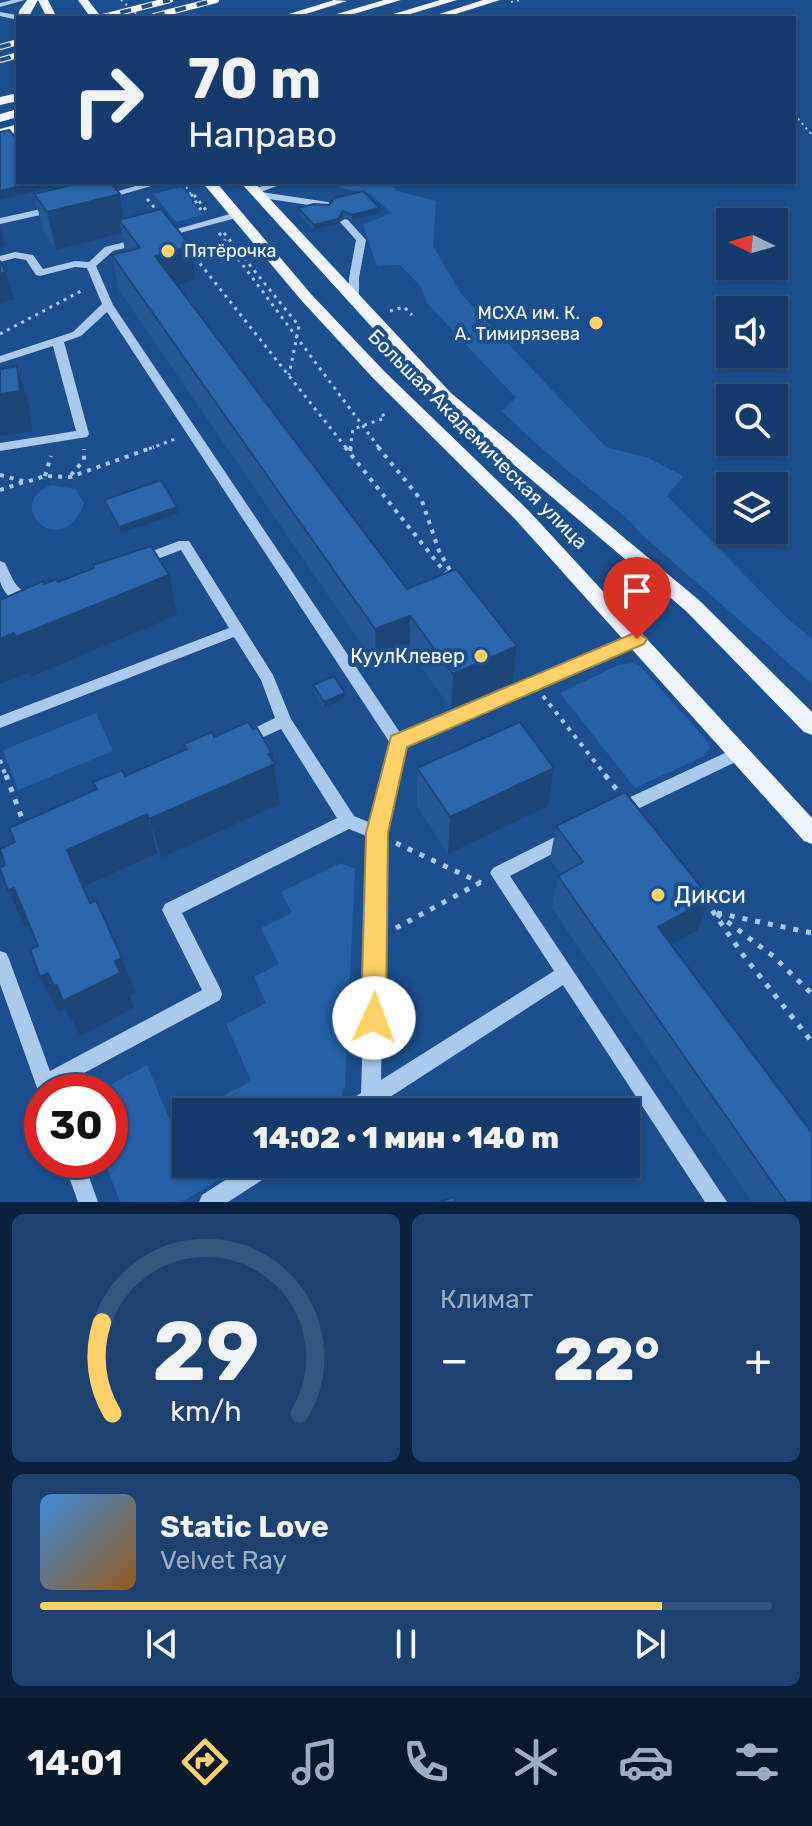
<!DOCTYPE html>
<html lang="ru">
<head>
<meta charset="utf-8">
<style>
	body { margin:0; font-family:Rubik,sans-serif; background:#1d4271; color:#f1f3f6; height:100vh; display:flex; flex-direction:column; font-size:30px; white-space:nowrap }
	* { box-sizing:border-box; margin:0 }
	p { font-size:26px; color:#9dadc1 }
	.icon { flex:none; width:44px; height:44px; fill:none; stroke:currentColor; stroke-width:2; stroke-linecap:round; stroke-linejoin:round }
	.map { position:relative; height:1202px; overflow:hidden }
	.side { display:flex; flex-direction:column; gap:12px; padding:12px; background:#0b203b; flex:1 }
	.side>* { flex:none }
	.hud { position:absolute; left:16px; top:16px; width:780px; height:168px; border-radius:0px; box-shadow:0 2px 6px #0004,0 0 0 2px #33557e; background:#143b6b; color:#f1f3f6; overflow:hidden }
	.needle { width:52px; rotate:275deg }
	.buttons { position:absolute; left:716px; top:208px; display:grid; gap:16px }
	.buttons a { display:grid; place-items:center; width:72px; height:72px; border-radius:0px; background:#143b6b; box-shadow:0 2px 6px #0004,0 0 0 2px #33557e; font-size:40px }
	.speed { position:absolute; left:24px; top:1074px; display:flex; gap:16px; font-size:40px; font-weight:700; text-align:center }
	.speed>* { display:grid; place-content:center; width:104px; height:104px; border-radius:50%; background:#143b6b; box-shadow:0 2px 6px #0004,0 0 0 2px #33557e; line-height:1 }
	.speed .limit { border:12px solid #d22; background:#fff; color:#111 }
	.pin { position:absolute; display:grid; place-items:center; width:68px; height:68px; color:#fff; margin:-82px -34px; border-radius:50% 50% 50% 0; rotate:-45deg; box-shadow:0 0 8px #0007 }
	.pin .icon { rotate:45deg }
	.me { position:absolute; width:88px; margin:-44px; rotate:2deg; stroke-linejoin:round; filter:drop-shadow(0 0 6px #0008) }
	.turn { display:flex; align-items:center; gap:28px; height:168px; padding:0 40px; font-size:36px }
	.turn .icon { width:104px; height:104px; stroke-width:2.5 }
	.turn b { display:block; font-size:56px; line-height:68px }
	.big { font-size:60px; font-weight:800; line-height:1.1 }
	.side .widget { flex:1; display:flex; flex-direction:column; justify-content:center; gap:12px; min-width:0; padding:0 28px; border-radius:12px; background:#1d4271 }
	.side .dial { align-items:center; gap:0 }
	.dial svg { height:208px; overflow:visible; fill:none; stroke:#33557e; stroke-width:7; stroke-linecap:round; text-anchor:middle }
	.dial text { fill:#f1f3f6; stroke:none }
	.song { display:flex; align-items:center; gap:24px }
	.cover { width:96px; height:96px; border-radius:12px; background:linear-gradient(135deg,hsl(210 70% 55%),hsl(30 70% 35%)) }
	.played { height:8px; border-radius:4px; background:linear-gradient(90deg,#ffd166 85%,#33557e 85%) }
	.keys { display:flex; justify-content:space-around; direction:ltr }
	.heat { display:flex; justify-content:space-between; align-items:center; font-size:44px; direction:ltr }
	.side .tiles { flex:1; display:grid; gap:12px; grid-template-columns:1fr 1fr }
	.widget:last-child { grid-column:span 2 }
	.trip { position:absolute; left:172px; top:1098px; width:468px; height:80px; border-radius:0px; background:#143b6b; box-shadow:0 2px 6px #0004,0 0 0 2px #33557e; font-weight:800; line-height:80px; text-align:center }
	.dock { display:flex; height:128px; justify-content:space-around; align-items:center; background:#08182b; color:#9dadc1 }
	.dock .icon { width:56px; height:56px }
	.dock .on { color:#ffd166 }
	.dock b { font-size:36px; color:#f1f3f6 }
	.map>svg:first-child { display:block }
	.green { fill:#2461a8 }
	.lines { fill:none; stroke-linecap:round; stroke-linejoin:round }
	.path-far3 { stroke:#a9c9ee; stroke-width:2; stroke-dasharray:2 4; stroke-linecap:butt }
	.path-far2 { stroke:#a9c9ee; stroke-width:3; stroke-dasharray:3 5; stroke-linecap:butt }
	.path-far1 { stroke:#a9c9ee; stroke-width:4; stroke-dasharray:4 6; stroke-linecap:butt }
	.path { stroke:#a9c9ee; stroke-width:5; stroke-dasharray:5 8; stroke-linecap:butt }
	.minor { fill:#a9c9ee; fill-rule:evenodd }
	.major { fill:#f0f6ff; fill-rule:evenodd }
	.rail-casing { stroke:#fff; stroke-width:6 }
	.rail { stroke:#1b4f8f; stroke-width:4; stroke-dasharray:11; stroke-linecap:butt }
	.wall { fill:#245895 }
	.shaded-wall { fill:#1d4779 }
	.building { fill:#2a66ad; stroke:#1d4779; stroke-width:2 }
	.route { fill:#ffd166; stroke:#a68842; stroke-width:2 }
	.poi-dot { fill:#ffd166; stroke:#1b4f8f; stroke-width:3 }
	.labels { text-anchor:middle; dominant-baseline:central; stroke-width:8; stroke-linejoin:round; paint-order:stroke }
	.far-poi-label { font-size:18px; fill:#fff; stroke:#1b4f8f; text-anchor:start }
	.street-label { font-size:20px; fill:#fff; stroke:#1b4f8f }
	.poi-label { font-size:20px; fill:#fff; stroke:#1b4f8f; text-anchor:end }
	.near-poi-label { font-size:24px; fill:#fff; stroke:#1b4f8f; text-anchor:start }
</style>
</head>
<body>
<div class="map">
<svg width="812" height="1202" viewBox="0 0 812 1202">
	<rect width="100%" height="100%" fill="#1b4f8f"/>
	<!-- green -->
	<g class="green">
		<path d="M340 182H387L397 191 436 201 433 246 461 294 606 447 646 457 683 476 667 496 788 619 812 639V684L640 533C627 516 613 508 598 495 565 469 532 441 502 411L516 398 426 302 422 288 400 265 377 266 363 225 391 213 371 194 339 188Z"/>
		<polygon points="182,187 202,215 176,222 153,194"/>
		<path d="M52 485 75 489 84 503C62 565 0 503 52 485Z"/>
		<polygon points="633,663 641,667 709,743 710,748 704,756 635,788 560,693 618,665"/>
		<polygon points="96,713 113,751 18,790 3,750"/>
		<polygon points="341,863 355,869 345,1086 336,1108 329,1112 193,1112 251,1081 226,1024 266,1003 254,977 279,964 261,928 292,913 281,892"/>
		<polygon points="147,1065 171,1123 186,1116 186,1164 244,1164 182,1202 120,1202 104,1160 110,1160 110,1092 99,1091"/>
	</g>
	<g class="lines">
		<!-- path-far3 -->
		<g class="path-far3">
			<polyline points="121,0 141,18"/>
			<polyline points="511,2 521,0"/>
			<polyline points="794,114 812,135"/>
			<polyline points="183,182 192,196"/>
		</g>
		<!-- path-far2 -->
		<g class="path-far2">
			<polyline points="191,194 201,210"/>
			<polyline points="194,195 206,210"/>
			<polyline points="147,199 159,213"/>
			<polyline points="219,233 380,449"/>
			<polyline points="224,233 299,326 289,375"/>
			<polyline points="190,251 347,449"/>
			<polyline points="390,311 404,307 412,315"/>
			<polyline points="0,334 83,290"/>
			<polyline points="149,449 175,439"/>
			<polyline points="350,449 353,429 385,418 382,413"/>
		</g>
		<!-- path-far1 -->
		<g class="path-far1">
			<polyline points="345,447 448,576"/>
			<polyline points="378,447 422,501 439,551 452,574"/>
			<polyline points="350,451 351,447"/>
			<polyline points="0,475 26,482 45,476 70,477 154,447"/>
			<polyline points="71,475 84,460 84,449"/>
			<polyline points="45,476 51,456"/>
			<polyline points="0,490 24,482"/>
			<polyline points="543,696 607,777"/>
			<polyline points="0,760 6,777"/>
		</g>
		<!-- path -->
		<g class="path">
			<polyline points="6,775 24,824"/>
			<polyline points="605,775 617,790"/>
			<polyline points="396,843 481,883"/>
			<polyline points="705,900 743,955 812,1042"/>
			<polyline points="717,913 812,933"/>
			<polyline points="717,914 773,956 812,994"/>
			<polyline points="396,928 483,881"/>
		</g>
		<!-- minor -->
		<g class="minor">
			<polygon points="12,0 25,0 0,7 0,3"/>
			<polygon points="0,12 22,16 23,18 18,18 18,20 0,16"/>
			<polygon points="149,182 165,182 103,200 98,197"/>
			<polygon points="273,182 287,182 261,192 328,202 333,205 328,208 256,197 249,191"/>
			<polygon points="55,206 60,209 58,211 0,224 0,218"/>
			<polygon points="237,212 240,213 240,217 161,238 156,235"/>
			<polygon points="345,219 348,220 366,240 359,278 359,302 354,305 349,302 349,278 356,240 340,222"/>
			<polygon points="141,238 146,241 145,243 113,251 96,266 113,305 401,734 632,635 642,635 644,639 642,643 405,746 385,833 381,1080 554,971 490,873 493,868 567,831 573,833 575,838 573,843 510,876 727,1202 705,1202 563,985 367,1112 340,1112 343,1105 361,1093 369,837 349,829 182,913 220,988 222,994 220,1000 56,1088 58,1092 42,1092 41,1099 0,984 0,951 6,953 9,959 50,1071 202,990 162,910 165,904 337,818 281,729 248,744 243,746 238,744 235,740 238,736 275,718 261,680 234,637 0,728 0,716 229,628 181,550 139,566 134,564 132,561 134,558 179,541 189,541 273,675 291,719 354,816 371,823 390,743 107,312 81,336 64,342 89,434 87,437 0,451 0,443 76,431 53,346 0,363 0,356 73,332 102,304 87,268 75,267 40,276 36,275 26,260 15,258 0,262 0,256 15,252 33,255 43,269 75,261 89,262 105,247"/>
			<path d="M0 561 5 563C13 579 16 592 35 596L37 600 35 604C20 607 4 597 0 581 0 575 0 567 0 561Z"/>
			<polygon points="740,746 746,747 748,752 746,757 623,816 617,818 611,816 609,811 611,806"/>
			<polygon points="63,1160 83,1160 98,1202 78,1202"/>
			<polygon points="250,1164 279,1164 276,1171 228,1202 199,1202 202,1195"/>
		</g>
		<!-- major -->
		<g class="major">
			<polygon points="27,0 48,0 57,18 47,18 38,0 28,18 18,19 19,11"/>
			<polygon points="78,0 88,0 102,18 91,18"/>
			<polygon points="334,0 347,1 293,18 276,18"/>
			<polygon points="384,0 401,0 340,18 323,18"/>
			<polygon points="440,0 457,0 397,18 380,18"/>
			<polygon points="483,0 500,0 443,18 433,16"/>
			<polygon points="18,93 18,101 0,105 0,97"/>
			<polygon points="18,109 18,117 0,122 0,114"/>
			<polygon points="18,124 18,132 0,137 0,129"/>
			<polygon points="202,182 216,182 311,294 385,372 529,511 812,818 812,844 804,841 515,519 373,378 301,300"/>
			<polygon points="240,182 254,182 451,393 700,601 812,712 812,735 804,732 686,611 439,401"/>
		</g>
		<defs>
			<g id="rail">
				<polyline points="154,16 216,0"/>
				<polyline points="99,18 170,0"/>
				<polyline points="0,47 18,42"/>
				<polyline points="0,60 18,55"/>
			</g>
		</defs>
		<!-- rail casing -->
		<use href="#rail" class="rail-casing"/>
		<!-- rail -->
		<use href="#rail" class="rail"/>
	</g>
	<!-- wall -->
	<g class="wall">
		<polygon points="34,194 120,194 124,219 191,246 196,280 177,286 407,589 517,646 513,682 451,709 410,651 376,665 119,290 112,255 125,252 122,233 56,250 43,231"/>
		<polygon points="329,205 380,208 380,213 352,220 343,216 338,224 314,230 298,213 298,208"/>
		<polygon points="104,500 177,507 179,513 121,533 105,505"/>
		<polygon points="313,685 345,693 345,698 324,708 313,690"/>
		<polygon points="214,737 273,762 280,804 161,858 158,853 84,888 90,903 122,958 136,993 130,996 134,1008 80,1036 73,1020 71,1021 65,1009 58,1012 38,946 30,926 26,928 8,890 5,865 15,842 96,789 93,782 125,776 186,750 184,744"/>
		<polygon points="417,768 554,768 548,806 448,854 417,806"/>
		<polygon points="556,826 710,898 698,930 672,945 812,1202 752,1202 552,908 558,876 561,874 550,859"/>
	</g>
	<!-- shaded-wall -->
	<g class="shaded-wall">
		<polygon points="35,182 62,182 63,184 0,200 0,191"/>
		<polygon points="120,194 126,230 119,220 122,233 56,250 47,212"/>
		<polygon points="380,208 380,213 352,220 352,215"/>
		<polygon points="343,211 343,216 338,224 314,230 314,225"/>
		<polygon points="0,227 5,246 0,248"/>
		<polygon points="191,246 196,280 161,290 155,256"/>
		<polygon points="6,272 14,299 0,303 0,274"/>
		<polygon points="17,366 29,406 32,431 0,436 0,394"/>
		<polygon points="177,507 179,513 121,533 119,527"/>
		<polygon points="169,575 177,615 31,677 16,637"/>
		<polygon points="410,616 410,651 376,665 375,629"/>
		<polygon points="14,633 29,673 0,684 0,639"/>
		<polygon points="517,646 513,682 451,709 453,674"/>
		<polygon points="345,693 345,698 324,708 324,702"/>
		<polygon points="272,753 280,804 161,858 149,819"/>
		<polygon points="554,768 548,806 448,854 450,817"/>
		<polygon points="147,814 158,853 82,888 67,850"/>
		<polygon points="14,888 32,925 26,928 8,890"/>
		<polygon points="710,898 698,930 648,958 658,927"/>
		<polygon points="122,958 136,993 130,996 134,1008 80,1036 73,1020 71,1021 65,1009 58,1012 40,977 48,973 115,961"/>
	</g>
	<!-- building -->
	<g class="building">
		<polygon points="9,130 14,136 18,134 18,182 35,182 0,191 0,132"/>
		<polygon points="84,182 110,182 120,194 47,212 34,194"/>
		<polygon points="363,191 380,208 352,215 343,211 338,219 314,225 298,208 314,204 329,205 335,198"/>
		<polygon points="161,209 191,246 155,256 407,589 456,569 517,646 453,674 410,616 375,629 112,255 140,248 119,220"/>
		<polygon points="0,261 6,272 0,274"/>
		<polygon points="17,366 20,391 0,394 0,369"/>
		<polygon points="161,480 177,507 119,527 104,500"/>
		<polygon points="151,546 169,575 16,637 14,633 0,639 0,600 43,581 44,584 56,579 58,582 94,568 93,565"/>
		<polygon points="334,676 345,693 324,702 313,685"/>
		<polygon points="248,722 253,729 257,728 272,753 268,754 275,764 149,819 147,814 67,850 90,903 96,900 122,958 115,961 120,973 63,1001 57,985 54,986 48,973 40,977 30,949 38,946 14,888 8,890 0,869 0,867 5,865 0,849 15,842 9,828 97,789 93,782 122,770 125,776 187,749 184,744 212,732 214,737"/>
		<polygon points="520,722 554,768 450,817 417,768"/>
		<polygon points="625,792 710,898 658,927 812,1133 812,1202 786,1202 558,876 583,862 556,826"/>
		<polygon points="454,1197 455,1202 439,1202"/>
	</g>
	<!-- route -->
	<polygon class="route" points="637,632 647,639 644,644 407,747 388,833 386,1018 382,1027 374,1030 365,1027 361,1018 366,833 391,736"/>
	<!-- markers -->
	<g class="poi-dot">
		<circle cx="168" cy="251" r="8"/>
		<circle cx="596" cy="323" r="8"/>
		<circle cx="481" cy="656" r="8"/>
		<circle cx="658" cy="895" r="8"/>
	</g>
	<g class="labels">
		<!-- far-poi labels -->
		<g class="far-poi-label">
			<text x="184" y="251">Пятёрочка</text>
			<text x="580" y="313" text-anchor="end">МСХА им. К.<tspan x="580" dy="21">А. Тимирязева</tspan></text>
		</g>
		<!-- street labels -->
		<g class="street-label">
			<text transform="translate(478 439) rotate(45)">Большая Академическая улица</text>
		</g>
		<!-- poi labels -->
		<g class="poi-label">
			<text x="465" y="656">КуулКлевер</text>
		</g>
		<!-- near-poi labels -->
		<g class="near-poi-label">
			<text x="674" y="895">Дикси</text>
		</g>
	</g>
</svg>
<div class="buttons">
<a><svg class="needle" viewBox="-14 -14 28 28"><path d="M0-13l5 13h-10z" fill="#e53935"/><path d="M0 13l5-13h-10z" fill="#9dadc1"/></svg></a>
<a><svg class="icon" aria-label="sound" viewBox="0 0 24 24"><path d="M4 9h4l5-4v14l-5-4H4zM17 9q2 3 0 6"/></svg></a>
<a><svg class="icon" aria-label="search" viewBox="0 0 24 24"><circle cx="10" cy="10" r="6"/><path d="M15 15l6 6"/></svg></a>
<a><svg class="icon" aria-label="layers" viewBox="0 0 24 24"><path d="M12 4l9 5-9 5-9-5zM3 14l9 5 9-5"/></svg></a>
</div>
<div class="speed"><div class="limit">30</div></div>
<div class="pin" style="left:637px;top:639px;background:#d93025"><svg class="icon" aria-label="arrive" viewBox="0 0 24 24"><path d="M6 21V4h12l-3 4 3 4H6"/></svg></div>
<svg class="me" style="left:374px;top:1018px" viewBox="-20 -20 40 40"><circle r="19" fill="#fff"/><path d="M0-13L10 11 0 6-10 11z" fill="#ffd166"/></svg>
<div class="trip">14:02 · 1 мин · 140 m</div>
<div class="hud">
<div class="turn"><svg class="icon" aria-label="right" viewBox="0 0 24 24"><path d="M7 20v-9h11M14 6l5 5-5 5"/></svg><div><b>70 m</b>Направо</div></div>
</div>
</div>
<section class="side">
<div class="tiles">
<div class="widget dial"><svg viewBox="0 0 100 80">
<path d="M14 69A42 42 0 1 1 86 69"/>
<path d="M14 69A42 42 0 0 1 10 34" stroke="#ffd166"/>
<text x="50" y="56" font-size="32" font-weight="700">29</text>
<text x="50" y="72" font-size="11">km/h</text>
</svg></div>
<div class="widget"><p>Климат</p>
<div class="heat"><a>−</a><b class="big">22°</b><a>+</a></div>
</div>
<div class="widget">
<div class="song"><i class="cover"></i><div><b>Static Love</b><p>Velvet Ray</p></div></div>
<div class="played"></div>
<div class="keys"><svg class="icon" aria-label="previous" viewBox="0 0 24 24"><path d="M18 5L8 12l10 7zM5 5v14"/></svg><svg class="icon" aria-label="pause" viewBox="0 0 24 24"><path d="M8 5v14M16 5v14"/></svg><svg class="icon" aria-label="next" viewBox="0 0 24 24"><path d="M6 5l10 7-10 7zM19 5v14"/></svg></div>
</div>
</div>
</section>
<nav class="dock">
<b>14:01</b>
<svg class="icon on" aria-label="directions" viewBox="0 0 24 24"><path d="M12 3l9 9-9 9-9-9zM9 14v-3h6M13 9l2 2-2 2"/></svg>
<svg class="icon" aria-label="music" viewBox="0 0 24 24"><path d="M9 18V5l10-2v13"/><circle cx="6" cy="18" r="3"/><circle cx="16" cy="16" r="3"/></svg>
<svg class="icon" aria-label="phone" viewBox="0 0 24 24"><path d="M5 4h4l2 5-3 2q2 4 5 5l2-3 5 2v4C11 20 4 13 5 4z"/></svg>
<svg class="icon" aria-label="climate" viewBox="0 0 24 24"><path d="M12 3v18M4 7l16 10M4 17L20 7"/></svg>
<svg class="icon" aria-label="car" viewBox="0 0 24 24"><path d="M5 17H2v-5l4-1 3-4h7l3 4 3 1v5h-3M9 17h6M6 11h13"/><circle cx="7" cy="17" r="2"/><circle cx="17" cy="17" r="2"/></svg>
<svg class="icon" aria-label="filters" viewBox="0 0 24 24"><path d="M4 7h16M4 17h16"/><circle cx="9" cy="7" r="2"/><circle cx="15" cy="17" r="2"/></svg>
</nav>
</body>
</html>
